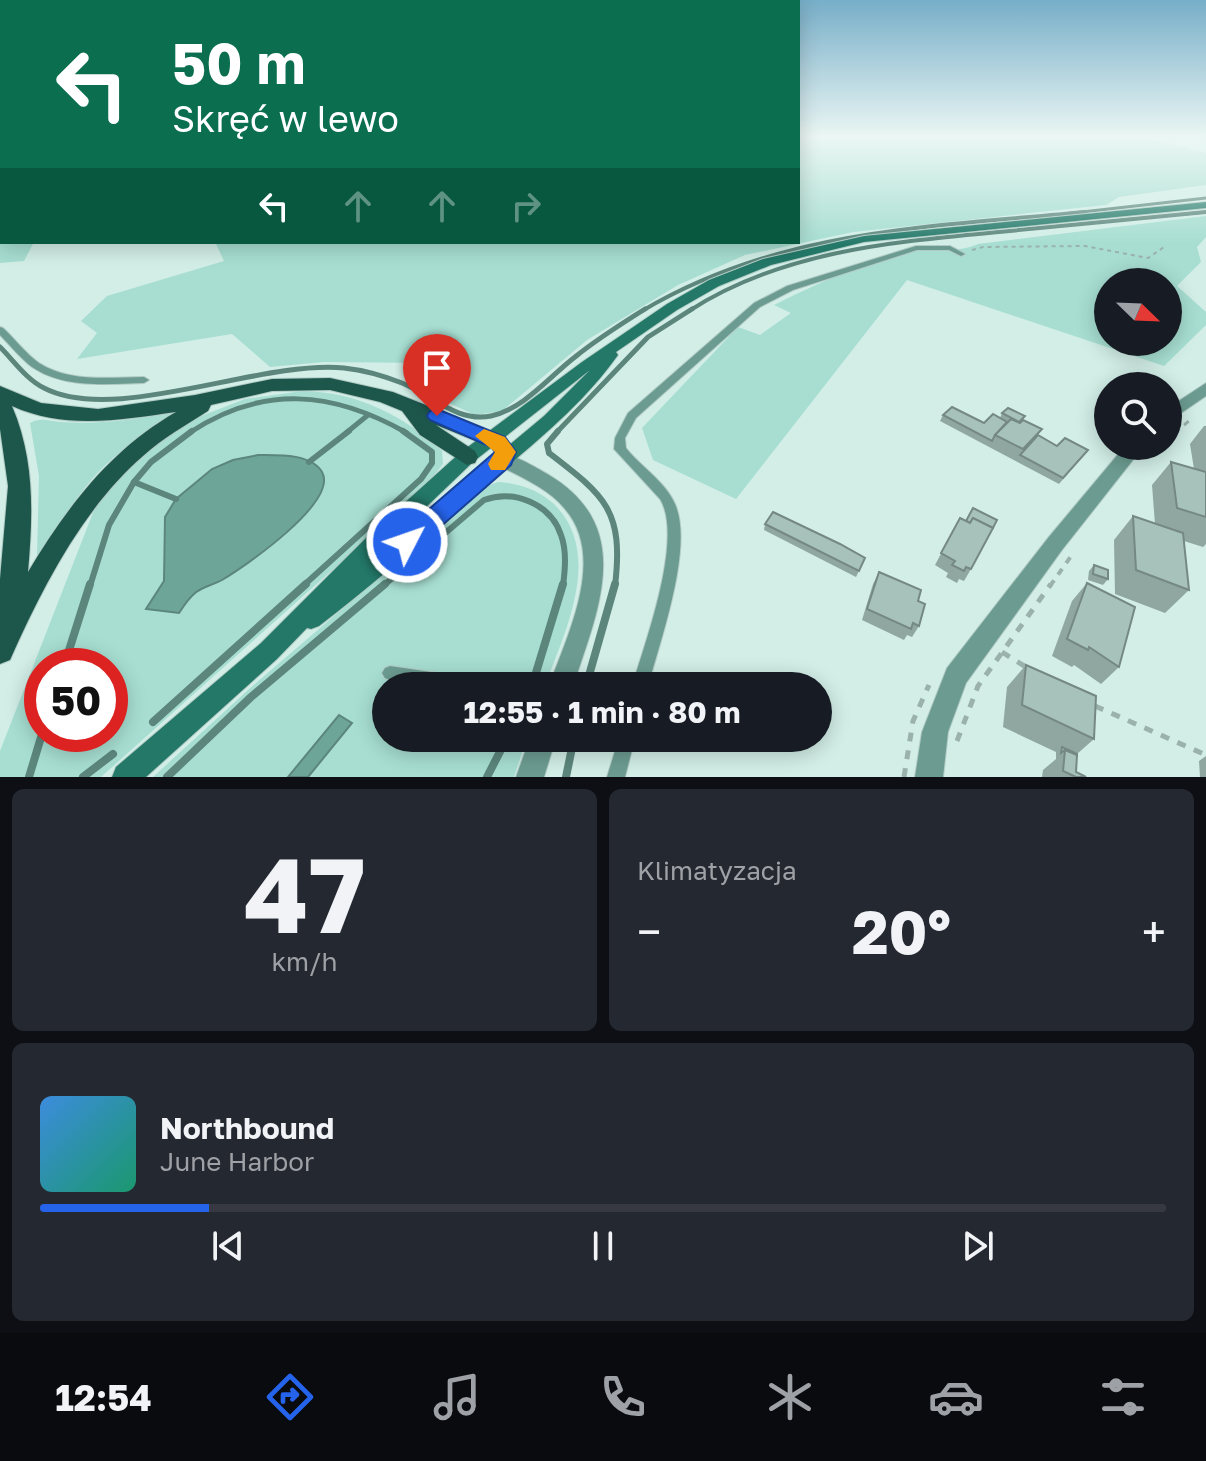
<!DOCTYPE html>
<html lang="pl">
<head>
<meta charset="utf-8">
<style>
	body { margin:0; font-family:"Golos Text",sans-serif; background:#242831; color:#f1f3f6; height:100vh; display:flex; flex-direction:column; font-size:30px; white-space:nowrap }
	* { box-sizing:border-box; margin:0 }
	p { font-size:26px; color:#9ea1a6 }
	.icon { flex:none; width:44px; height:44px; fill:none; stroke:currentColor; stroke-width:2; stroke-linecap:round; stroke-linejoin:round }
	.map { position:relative; height:777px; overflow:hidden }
	.details { display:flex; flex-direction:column; gap:12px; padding:12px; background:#0d0f14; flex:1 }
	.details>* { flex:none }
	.hud { position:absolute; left:0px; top:0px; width:800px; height:244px; box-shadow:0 4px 20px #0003; background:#0b6e4f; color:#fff; overflow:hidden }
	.needle { width:52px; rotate:113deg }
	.fabs { position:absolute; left:1094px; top:268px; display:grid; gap:16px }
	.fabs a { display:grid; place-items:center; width:88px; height:88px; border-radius:50%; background:#171b24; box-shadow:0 4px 20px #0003; font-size:40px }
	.speed { position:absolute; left:24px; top:648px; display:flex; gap:16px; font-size:40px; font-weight:700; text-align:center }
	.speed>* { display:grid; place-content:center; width:104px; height:104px; border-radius:50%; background:#171b24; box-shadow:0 4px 20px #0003; line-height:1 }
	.speed .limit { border:12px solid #d22; background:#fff; color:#111 }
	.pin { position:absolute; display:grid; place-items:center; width:68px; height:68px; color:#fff; margin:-82px -34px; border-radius:50% 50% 50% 0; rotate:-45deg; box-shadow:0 0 8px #0007 }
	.pin .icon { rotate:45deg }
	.me { position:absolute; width:88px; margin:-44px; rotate:49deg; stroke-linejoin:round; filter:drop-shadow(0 0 6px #0008) }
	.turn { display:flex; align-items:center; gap:28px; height:168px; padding:0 40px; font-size:36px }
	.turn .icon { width:104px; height:104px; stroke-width:2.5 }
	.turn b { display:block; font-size:56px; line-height:68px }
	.lanes { display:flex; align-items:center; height:76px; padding:0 40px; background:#0003; justify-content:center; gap:40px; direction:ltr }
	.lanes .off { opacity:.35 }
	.big { font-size:60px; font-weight:700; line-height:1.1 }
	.details .card { flex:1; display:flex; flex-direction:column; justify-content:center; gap:12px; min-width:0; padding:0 28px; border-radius:12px; background:#242831 }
	.details .dial { align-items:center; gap:0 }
	.dial b { font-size:104px; line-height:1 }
	.song { display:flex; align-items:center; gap:24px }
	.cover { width:96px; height:96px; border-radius:12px; background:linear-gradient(135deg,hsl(210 70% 55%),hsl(160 70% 35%)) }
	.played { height:8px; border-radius:4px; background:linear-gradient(90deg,#2563eb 15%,#363941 15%) }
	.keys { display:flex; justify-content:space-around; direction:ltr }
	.heat { display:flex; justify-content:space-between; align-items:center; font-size:44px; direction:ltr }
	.details .tiles { flex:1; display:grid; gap:12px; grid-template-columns:1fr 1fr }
	.card:last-child { grid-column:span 2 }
	.trip { position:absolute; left:372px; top:672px; width:460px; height:80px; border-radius:40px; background:#171b24; box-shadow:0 4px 20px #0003; font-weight:700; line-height:80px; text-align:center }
	.dock { display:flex; height:128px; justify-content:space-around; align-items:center; background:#090b0e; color:#9ea1a6 }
	.dock .icon { width:56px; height:56px }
	.dock .active { color:#2563eb }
	.dock b { font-size:36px; color:#f1f3f6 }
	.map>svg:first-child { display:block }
	.green { fill:#a7ded1; fill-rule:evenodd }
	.water { fill:#6da598; stroke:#5c867c; stroke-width:2 }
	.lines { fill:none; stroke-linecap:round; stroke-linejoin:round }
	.stream-far4 { stroke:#5c867c; stroke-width:3 }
	.stream-far3 { stroke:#5c867c; stroke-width:4 }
	.stream-far2 { stroke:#5c867c; stroke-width:5 }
	.stream-far1 { stroke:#5c867c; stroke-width:6 }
	.stream { stroke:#5c867c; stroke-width:8 }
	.lane-casing { stroke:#b2cbc5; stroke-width:2 }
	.street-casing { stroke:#b2cbc5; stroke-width:2 }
	.secondary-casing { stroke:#b2cbc5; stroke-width:2 }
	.primary-casing { stroke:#b2cbc5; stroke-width:2 }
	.path-far3 { stroke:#9bb2ac; stroke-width:2; stroke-dasharray:4 4; stroke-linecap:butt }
	.path-far2 { stroke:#9bb2ac; stroke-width:3; stroke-dasharray:6 6; stroke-linecap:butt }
	.path-far1 { stroke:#9bb2ac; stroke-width:4; stroke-dasharray:7 7; stroke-linecap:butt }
	.path { stroke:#9bb2ac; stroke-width:5; stroke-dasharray:9 9; stroke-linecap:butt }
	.lane { fill:#6c9c91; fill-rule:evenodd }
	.street { fill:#6c9c91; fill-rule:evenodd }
	.secondary { fill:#237868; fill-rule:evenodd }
	.primary { fill:#1d574c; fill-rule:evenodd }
	.wall { fill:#90a7a1 }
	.building { fill:#a7c2bb; stroke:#758883; stroke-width:2 }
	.route { fill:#2563eb; stroke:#184099; stroke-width:2 }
	.slow { fill:#f59e0b }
</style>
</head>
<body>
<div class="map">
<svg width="1206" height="777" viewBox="0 0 1206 777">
	<rect width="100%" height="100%" fill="#d2eee7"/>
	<!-- green -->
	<g class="green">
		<polygon points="798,136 1139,136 1206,153 1206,185 1119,197 1106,205 853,232 745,255 678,285 587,340 502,411 475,415 416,388 428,363 324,362 270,367 232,334 77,359 97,333 81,321 107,296 224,261 215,242 798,242"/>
		<polygon points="0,154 2,242 34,242 24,261 0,263"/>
		<path d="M1206 216V237L1197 247 1201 262 1177 286 1206 312V325L1164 366 907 280 736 499 653 460 642 428 738 327 760 335 791 313 774 305C820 282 868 261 918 249 940 243 950 256 978 244ZM1108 282H1168V342H1108Z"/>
		<path d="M303 391C357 392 403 415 442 451L443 464 424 488 101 777H0V751L96 505 147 449 196 418 245 399ZM42 666H110V734H42Z"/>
		<path d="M180 410C149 431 117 450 92 479 72 502 56 530 39 556L37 555 39 476 30 423C40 417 50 421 61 422 101 425 141 419 180 410Z"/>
		<path d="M498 482C519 483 539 490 554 504 604 554 565 631 545 686H386V738H527L514 777H153L248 690 484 487Z"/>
	</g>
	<!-- water -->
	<g class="water">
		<path d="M258 455C276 455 311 453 322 472 339 502 244 567 222 580 213 585 201 587 194 594 188 599 183 607 179 613L146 609 164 581 165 517 176 499 212 469 233 460Z"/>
		<polygon points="339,715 352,723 308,777 288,777"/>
	</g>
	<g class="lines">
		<!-- stream-far4 -->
		<g class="stream-far4">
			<polyline points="1064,214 1206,198"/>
			<polyline points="1185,214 1206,212"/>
		</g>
		<!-- stream-far3 -->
		<g class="stream-far3">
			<path d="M642 311C780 229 930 227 1085 212"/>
			<path d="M689 311C782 251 892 242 999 232 1068 225 1137 219 1206 212"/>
		</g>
		<!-- stream-far2 -->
		<g class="stream-far2">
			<path d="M0 347C14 361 26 379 44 388 115 425 258 360 344 368 363 370 384 376 402 383 431 395 458 423 491 416 524 409 550 376 575 357 597 339 621 324 645 309"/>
			<path d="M189 433C263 384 333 391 407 433"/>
			<polyline points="346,433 368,415"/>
			<polyline points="556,433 648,337 692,309"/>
		</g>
		<!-- stream-far1 -->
		<g class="stream-far1">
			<path d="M558 431 547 444 549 453C605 496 624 510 615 586"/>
			<polyline points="309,462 349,431"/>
			<polyline points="176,499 134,482 151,462 192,431"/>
			<polyline points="90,586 109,525 134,482"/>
			<polyline points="303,586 421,479 432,463 432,452 403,431"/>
			<path d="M383 586 484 500C514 489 551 504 561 535 567 551 565 570 563 586"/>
		</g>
		<!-- stream -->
		<g class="stream">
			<polyline points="64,666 90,584"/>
			<polyline points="535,676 563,584"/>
			<polyline points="586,686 615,584"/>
			<polyline points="153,722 306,584"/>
			<polyline points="29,777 42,734"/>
			<polyline points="83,777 113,754"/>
			<polyline points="167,777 251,697 385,584"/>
			<polyline points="487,777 507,738"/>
			<polyline points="566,777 574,738"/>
		</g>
		<defs>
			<g id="lane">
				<polygon points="1197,136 1206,136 1206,140"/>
				<path d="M916 246H950L965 254 961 256 949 250H917L793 290 760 307 636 418 625 438 626 448C641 467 665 481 675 504 694 547 660 641 648 686H632C645 643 684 538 660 499L614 449 615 438 628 413 754 303 787 286Z"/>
				<path d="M0 327 3 328C15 339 26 354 39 363 70 383 110 377 144 377L149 380 144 383C107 384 64 389 32 367 20 358 10 345 0 335Z"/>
				<polygon points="390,666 472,678 477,681 480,686 425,686 390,680 385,678 382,673 385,668"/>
				<polygon points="619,738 635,738 625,777 607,777"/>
			</g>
			<g id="street">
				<polygon points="1206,383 1206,396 1168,422 1168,408"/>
				<polygon points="1125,446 1144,446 1062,550 966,683 948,732 943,777 915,777 922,732 947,668 1048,538"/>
				<path d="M504 453C520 458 535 467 549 475 636 527 598 610 573 686H549C567 635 607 558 565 509 548 488 520 477 498 465L495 460 498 455Z"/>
				<polygon points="530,738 556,738 544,777 516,777"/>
			</g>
			<path id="secondary" d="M1206 202V208L864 242 771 265 719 286 677 310 616 352 618 355C582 406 534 443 487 484 432 532 377 582 319 626L311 629 307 628 277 659 146 777H112L116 767 261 643 372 532 461 452 582 362 667 304 709 280 763 259 864 236ZM590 370 544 416 371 560 473 462Z"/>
			<path id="primary" d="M330 378 393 392 499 434 502 439 499 444 491 447 436 425 475 451 478 457 475 463 467 465 420 435 402 411 380 402 330 390 272 391 211 405 208 411C186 425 163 438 143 456 83 508 42 588 10 660L0 664V579L8 486 0 429V386L41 403 98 409 195 395 272 379ZM12 406C65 430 120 420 176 412 110 450 67 507 28 572 33 514 35 460 12 406Z"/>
		</defs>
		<!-- lane casing -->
		<use href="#lane" class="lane-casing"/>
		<!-- street casing -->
		<use href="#street" class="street-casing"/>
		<!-- secondary casing -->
		<use href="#secondary" class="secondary-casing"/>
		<!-- primary casing -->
		<use href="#primary" class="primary-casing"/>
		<!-- path-far3 -->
		<polyline class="path-far3" points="972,250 983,247 1085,246 1148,258 1164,247"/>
		<!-- path-far2 -->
		<polyline class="path-far2" points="1175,433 1190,420"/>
		<!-- path-far1 -->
		<g class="path-far1">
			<polyline points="1168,438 1177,431"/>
			<polyline points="1050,586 1074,552"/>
		</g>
		<!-- path -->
		<g class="path">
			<polyline points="1002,652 1026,667"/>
			<polyline points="1095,706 1206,755"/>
			<polyline points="957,741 978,686 1051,584"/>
			<polyline points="904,777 913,721 929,685"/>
		</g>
		<!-- lane -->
		<use href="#lane" class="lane"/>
		<!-- street -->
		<use href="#street" class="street"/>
		<!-- secondary -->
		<use href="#secondary" class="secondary"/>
		<!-- primary -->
		<use href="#primary" class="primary"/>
	</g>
	<!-- wall -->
	<g class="wall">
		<polygon points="1002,413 1025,416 1022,421 1042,429 1038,435 1057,446 1088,450 1059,484 940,421 943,415 984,423 1000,418"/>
		<polygon points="1204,426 1206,426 1206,544 1203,547 1184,541 1189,590 1165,613 1115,594 1114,540 1133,516 1155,524 1152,485 1171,462 1194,469 1190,444"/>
		<polygon points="960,518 971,569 964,581 959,579 957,583 946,577 948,573 935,565"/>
		<polygon points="765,524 865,558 856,577 764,530"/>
		<polygon points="1094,565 1108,579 1103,585 1088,580 1089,571"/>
		<polygon points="879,572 918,601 919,626 912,637 907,635 904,640 862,620 873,584"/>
		<polygon points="1087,583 1119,667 1101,684 1074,665 1072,667 1052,656 1072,601"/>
		<polygon points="1026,665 1094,739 1077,754 1076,772 1086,777 1042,777 1043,770 1056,759 1056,752 1003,727 1007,687"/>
		<polygon points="1206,756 1206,777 1200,777 1199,761"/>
	</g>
	<!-- building -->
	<g class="building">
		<polygon points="952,407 984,423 993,414 1007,422 995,435 992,441 943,415"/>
		<polygon points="1008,408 1025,416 1019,422 1002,413"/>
		<polygon points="1011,419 1020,423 1023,420 1042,429 1023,449 995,435"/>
		<polygon points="1038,435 1057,446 1065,438 1088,450 1063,478 1020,455"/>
		<polygon points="1171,462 1206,472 1206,517 1177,508"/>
		<polygon points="973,508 997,520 993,528 973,518 970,523 966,521"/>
		<polygon points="773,512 840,544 865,558 859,571 765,524"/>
		<polygon points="1133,516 1183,533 1189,590 1136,570"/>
		<polygon points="960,518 970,523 973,518 993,528 971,569 966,567 964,571 952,565 955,561 941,553"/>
		<polygon points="1094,565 1108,570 1108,579 1093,574"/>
		<polygon points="879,572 921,590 918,601 925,604 919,626 913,623 911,629 867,609"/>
		<polygon points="1087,583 1135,607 1119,667 1089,647 1088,650 1067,639"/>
		<polygon points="1026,665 1096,696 1094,739 1022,705"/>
		<polygon points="1062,747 1077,754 1077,755 1065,750 1061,753"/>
		<polygon points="1065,750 1077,755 1076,772 1086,777 1076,777 1063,771"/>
	</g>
	<!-- sky -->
	<linearGradient id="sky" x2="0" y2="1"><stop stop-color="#77aec8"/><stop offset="0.56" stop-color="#ebf7f4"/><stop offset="1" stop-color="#ebf7f4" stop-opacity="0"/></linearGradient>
	<rect width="1206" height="245" fill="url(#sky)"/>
	<!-- route -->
	<polygon class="route" points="437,409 505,437 516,452 511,465 415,549 407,552 399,549 396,542 399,535 495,452 491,447 430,420 427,416 430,411"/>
	<!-- slow -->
	<polygon class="slow" points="484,429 505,437 516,452 505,470 491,470 488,464 495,452 475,436"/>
</svg>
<div class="fabs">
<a><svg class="needle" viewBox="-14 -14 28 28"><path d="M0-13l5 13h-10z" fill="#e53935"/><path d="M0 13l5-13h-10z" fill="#9ea1a6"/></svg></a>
<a><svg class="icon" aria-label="search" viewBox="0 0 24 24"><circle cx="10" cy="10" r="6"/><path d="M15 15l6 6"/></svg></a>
</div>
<div class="speed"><div class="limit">50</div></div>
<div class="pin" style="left:437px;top:416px;background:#d93025"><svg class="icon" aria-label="arrive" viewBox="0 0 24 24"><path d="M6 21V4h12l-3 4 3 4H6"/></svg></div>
<svg class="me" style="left:407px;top:542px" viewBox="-20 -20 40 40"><circle r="17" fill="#2563eb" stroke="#fff" stroke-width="3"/><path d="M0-11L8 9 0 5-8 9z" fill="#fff"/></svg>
<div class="trip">12:55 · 1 min · 80 m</div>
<div class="hud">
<div class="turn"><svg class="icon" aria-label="left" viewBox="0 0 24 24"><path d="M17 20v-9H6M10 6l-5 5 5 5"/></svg><div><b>50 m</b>Skręć w lewo</div></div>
<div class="lanes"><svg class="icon" aria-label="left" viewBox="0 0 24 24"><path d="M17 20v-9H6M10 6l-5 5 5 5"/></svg><svg class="icon off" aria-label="ahead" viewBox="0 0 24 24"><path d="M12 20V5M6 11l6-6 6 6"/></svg><svg class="icon off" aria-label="ahead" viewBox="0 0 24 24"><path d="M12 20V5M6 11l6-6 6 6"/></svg><svg class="icon off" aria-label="right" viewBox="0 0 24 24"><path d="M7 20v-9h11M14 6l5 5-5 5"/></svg></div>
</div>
</div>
<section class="details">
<div class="tiles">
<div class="card dial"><b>47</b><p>km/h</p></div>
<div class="card"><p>Klimatyzacja</p>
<div class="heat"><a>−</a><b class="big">20°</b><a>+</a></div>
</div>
<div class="card">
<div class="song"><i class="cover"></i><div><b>Northbound</b><p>June Harbor</p></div></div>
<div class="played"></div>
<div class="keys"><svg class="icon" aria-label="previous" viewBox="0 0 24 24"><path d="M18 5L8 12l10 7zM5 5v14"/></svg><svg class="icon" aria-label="pause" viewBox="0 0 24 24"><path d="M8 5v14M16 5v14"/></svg><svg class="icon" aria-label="next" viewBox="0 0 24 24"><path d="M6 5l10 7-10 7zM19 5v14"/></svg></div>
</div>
</div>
</section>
<nav class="dock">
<b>12:54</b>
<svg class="icon active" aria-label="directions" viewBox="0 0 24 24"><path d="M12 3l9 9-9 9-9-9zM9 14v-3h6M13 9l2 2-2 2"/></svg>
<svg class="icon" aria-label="music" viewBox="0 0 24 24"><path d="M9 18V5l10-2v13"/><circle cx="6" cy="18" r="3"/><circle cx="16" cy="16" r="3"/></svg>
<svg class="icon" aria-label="phone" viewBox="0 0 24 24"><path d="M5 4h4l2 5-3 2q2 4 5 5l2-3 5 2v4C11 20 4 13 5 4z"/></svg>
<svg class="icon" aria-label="climate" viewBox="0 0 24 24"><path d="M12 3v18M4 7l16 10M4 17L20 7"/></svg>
<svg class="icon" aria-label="car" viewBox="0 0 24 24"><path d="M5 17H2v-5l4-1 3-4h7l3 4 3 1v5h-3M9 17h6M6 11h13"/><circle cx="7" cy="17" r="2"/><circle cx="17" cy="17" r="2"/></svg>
<svg class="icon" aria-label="filters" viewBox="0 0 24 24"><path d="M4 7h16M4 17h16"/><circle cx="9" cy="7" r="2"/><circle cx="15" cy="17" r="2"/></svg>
</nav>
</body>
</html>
